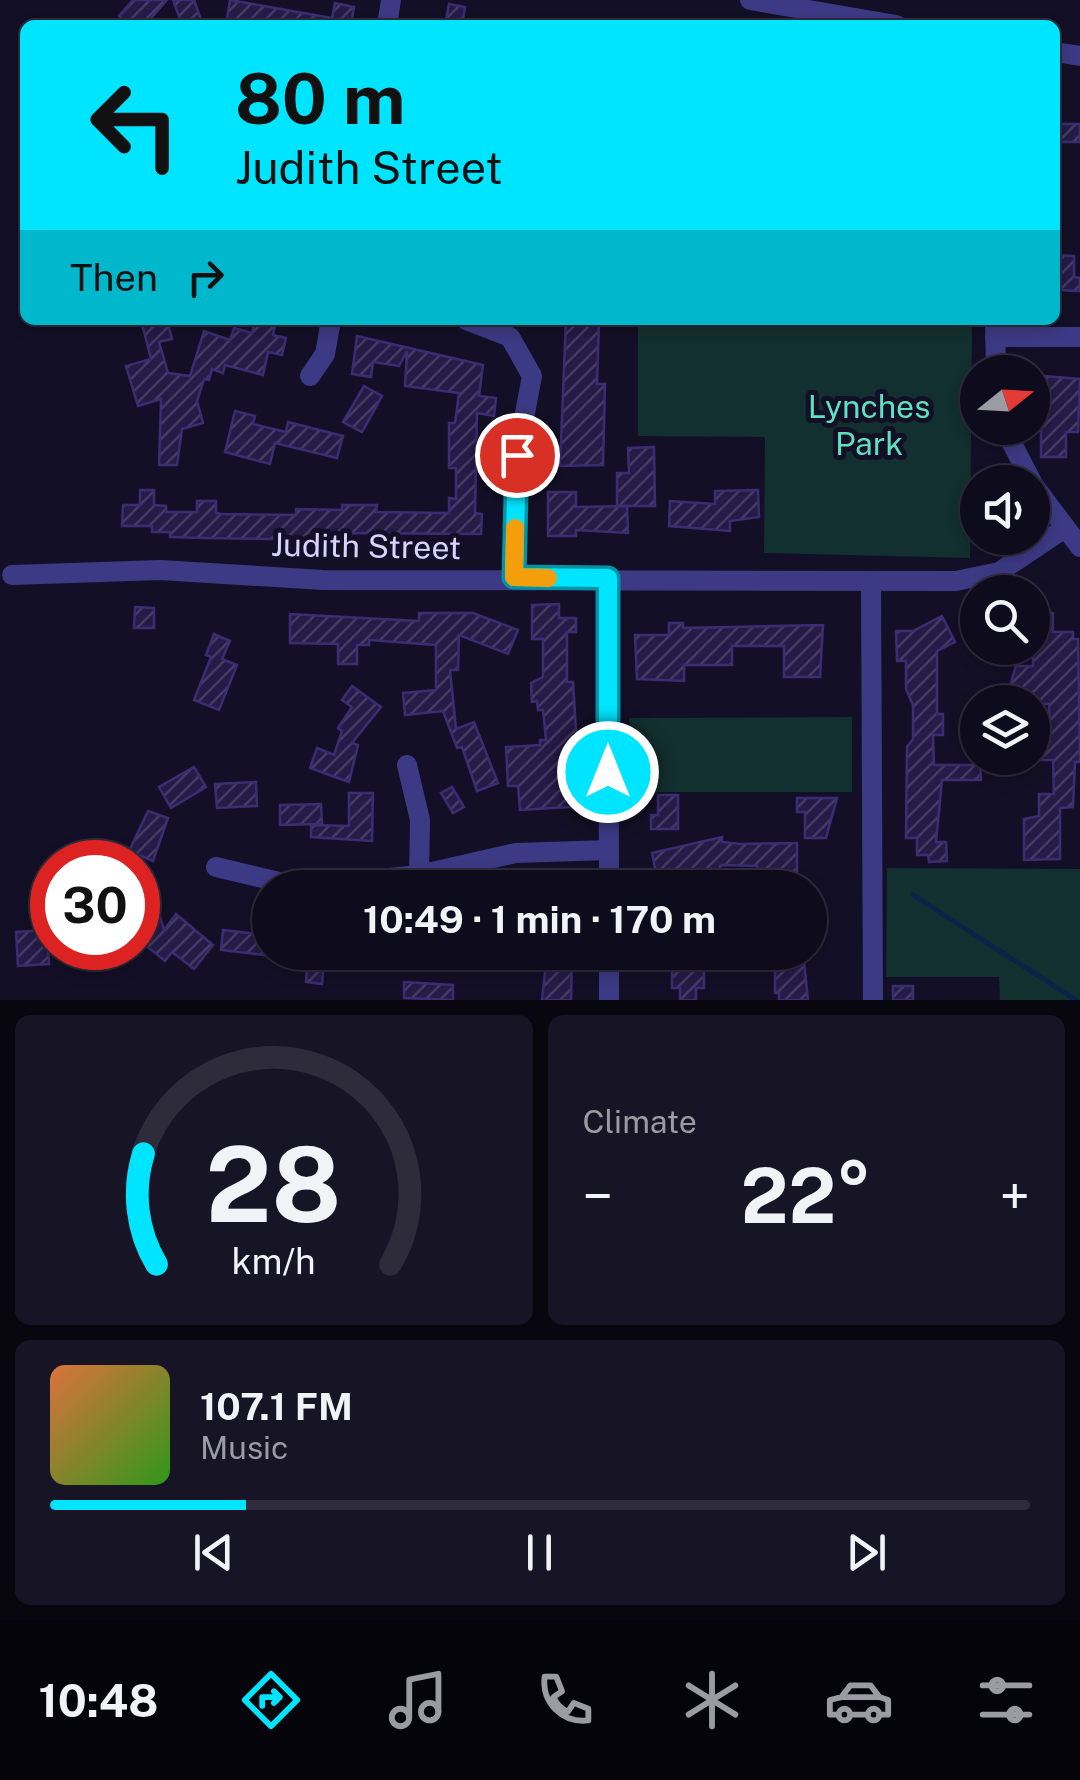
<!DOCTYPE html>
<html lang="en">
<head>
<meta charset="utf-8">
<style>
	body { margin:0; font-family:"Public Sans",sans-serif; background:#171425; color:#f1f3f6; height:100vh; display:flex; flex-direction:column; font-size:38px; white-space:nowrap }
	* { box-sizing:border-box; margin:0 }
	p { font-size:32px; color:#9b9ba3 }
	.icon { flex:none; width:55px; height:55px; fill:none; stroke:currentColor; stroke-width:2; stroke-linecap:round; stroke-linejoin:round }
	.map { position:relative; height:1000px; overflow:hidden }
	.panel { display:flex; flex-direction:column; gap:15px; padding:15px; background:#08060f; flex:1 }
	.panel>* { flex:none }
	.guide { position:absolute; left:20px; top:20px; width:1040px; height:305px; border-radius:15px; box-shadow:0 5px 15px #0003,0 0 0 2px #2e2b3b; background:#00e5ff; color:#111; overflow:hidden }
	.needle { width:65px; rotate:72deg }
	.tools { position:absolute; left:960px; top:355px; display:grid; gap:20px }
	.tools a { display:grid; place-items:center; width:90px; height:90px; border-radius:50%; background:#0e0b1c; box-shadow:0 5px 15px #0003,0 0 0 2px #2e2b3b; font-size:50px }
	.speed { position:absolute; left:30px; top:840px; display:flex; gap:20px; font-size:50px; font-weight:700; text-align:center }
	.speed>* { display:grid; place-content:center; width:130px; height:130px; border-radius:50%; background:#0e0b1c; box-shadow:0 5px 15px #0003,0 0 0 2px #2e2b3b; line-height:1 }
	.speed .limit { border:15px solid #d22; background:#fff; color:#111 }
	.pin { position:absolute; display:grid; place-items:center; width:85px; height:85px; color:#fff; margin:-42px; border:5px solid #fff; border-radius:50%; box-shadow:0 2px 10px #0007 }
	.me { position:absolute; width:110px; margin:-55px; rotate:0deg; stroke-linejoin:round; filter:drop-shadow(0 0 8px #0008) }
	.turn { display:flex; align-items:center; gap:35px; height:210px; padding:0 50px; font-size:45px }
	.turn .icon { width:130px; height:130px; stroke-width:2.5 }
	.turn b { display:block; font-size:70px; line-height:85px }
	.then { display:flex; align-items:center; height:95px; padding:0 50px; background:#0003; gap:20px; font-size:38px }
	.big { font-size:75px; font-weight:700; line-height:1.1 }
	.panel .card { flex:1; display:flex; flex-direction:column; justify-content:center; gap:15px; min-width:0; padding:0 35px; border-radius:15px; background:#171425 }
	.panel .dial { align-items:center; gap:0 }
	.dial svg { height:260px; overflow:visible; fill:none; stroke:#2e2b3b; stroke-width:7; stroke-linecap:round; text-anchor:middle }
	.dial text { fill:#f1f3f6; stroke:none }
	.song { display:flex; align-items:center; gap:30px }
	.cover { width:120px; height:120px; border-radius:15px; background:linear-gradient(135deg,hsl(20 70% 55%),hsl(110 70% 35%)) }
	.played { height:10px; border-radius:5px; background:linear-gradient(90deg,#00e5ff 20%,#2e2b3b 20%) }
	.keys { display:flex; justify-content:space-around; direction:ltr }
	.heat { display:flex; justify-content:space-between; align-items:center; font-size:55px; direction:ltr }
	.panel .tiles { flex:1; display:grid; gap:15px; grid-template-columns:1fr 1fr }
	.card:last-child { grid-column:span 2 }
	.trip { position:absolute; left:252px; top:870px; width:575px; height:100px; border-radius:50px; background:#0e0b1c; box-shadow:0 5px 15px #0003,0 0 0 2px #2e2b3b; font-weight:700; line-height:100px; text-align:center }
	.tab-bar { display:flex; height:160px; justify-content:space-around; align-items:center; background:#06040b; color:#9b9ba3 }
	.tab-bar .icon { width:70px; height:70px }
	.tab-bar .active { color:#00e5ff }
	.tab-bar b { font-size:45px; color:#f1f3f6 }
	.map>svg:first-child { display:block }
	.park { fill:#12302f }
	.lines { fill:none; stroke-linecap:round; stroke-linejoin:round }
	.stream { stroke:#0c2248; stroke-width:5 }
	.building { fill:url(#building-hatch); stroke:#3b2d73; stroke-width:2.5 }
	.minor { stroke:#3d3a85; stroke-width:20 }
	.route-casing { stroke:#0095a6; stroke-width:25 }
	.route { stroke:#00e5ff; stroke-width:18 }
	.slow { stroke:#f59e0b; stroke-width:18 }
	.labels { text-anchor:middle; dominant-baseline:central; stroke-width:10; stroke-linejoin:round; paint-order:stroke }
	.park-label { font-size:32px; fill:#5fe0c0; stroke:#130f26 }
	.street-label { font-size:32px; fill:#d9d4ff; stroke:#130f26 }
</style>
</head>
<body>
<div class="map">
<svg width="1080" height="1000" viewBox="0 0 1080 1000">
	<defs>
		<pattern id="building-hatch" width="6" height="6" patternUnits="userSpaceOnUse" patternTransform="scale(2.5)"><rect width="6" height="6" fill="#241b47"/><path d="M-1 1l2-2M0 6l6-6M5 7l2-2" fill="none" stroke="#433b63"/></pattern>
	</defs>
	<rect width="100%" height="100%" fill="#130f26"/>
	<!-- park -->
	<g class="park">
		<polygon points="638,320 972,320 970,558 764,553 765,437 638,436"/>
		<polygon points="852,717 852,792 629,792 629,718"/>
		<polygon points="887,868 1080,869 1080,1000 1000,1000 999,977 886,977"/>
	</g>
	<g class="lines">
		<!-- stream -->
		<polyline class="stream" points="913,895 1076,1000"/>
	</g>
	<!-- building -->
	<g class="building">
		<polygon points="133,0 167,0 145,25 129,25 119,16"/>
		<polygon points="173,0 194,0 203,25 182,25"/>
		<polygon points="230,0 332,18 335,3 354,7 351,25 226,25"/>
		<polygon points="449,4 465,7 462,25 445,25"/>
		<polygon points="1061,124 1080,124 1080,142 1060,142"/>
		<polygon points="1055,255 1074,256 1074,277 1080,278 1080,291 1055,290"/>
		<polygon points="141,320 167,320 172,339 159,342 168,373 190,376 204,331 230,340 234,328 252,333 255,320 275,325 273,335 286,338 282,355 268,352 263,375 225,365 223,373 212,369 209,380 204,379 197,401 203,423 182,429 177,465 159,465 161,399 138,406 126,366 151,359"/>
		<polygon points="566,320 599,320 597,384 605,384 603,465 560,466"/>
		<polygon points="357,336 483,365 479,396 496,398 494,416 477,413 475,513 482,514 481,534 324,533 324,540 205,538 170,537 170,532 152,532 152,526 122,526 123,505 140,505 140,490 154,490 154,505 166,506 166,512 197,512 197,501 216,501 216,513 222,514 296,515 296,509 342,510 342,505 377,505 376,512 449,513 449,498 456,499 456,468 449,468 449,423 455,423 459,393 405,386 407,351 399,366 373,362 371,377 352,374"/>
		<polygon points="1032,375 1080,379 1078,432 1066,432 1066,457 1041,457 1041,431 1032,429"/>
		<polygon points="364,386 382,396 362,432 343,422"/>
		<polygon points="235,411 255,416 253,424 286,432 288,422 343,436 337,458 275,443 270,464 225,452"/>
		<polygon points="654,447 655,506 617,506 617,473 629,473 628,448"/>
		<polygon points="758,490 759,517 730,521 730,531 669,526 670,501 715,504 715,491"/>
		<polygon points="548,492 576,492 576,507 627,506 628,533 576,530 576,536 548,536"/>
		<polygon points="559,604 559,618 576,618 576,632 567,632 567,682 573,682 577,747 569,748 570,764 559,765 561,789 569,788 570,807 520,810 518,786 508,786 506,747 540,745 540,740 546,740 543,710 538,710 537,701 532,702 531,683 543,677 543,639 532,639 532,605"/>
		<polygon points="135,607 154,608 154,628 134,628"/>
		<polygon points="419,613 473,613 518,630 508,654 459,635 458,670 450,670 456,729 474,722 498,783 477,791 462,747 457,748 443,711 405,715 403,693 436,690 436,645 369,640 369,645 357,645 357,664 338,664 338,644 290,643 290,614 419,621"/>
		<polygon points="1053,613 1053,632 1073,632 1073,639 1078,639 1080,762 1075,762 1073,807 1060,808 1060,859 1024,860 1024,819 1039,816 1039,794 1054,794 1053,760 1032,760 1032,742 1050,742 1049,704 1002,702 1002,686 1010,686 1016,666 1033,666 1033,614"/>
		<polygon points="942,616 955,642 937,651 937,714 943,714 943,735 933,735 934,765 980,765 981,780 942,780 936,842 946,842 947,861 929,862 928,855 917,855 917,838 906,838 907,747 913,739 913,705 906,689 906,661 897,661 896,631 913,631"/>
		<polygon points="669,623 683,623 683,628 823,625 820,677 784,677 784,646 732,646 732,665 684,665 684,681 637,679 635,635 669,635"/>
		<polygon points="214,634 230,641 222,659 237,665 219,710 194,700 211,657 206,655"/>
		<polygon points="352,686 381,707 352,743 358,745 349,782 310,768 317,748 334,755 342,731 338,728 352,707 342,700"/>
		<polygon points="194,767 206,787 171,808 159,787"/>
		<polygon points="256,782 257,806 217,808 215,784"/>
		<polygon points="452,787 464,807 453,813 441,793"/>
		<polygon points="349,793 373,793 372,841 311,837 311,825 349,826"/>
		<polygon points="658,795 678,795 678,829 651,829 651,815 658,815"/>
		<polygon points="797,798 837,798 826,838 805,838 805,812 797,812"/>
		<polygon points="321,804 322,824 280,825 280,805"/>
		<polygon points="148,811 168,818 153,861 129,851"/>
		<polygon points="722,837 722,842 740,844 797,843 797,887 757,883 757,866 723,865 720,866 719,888 707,888 707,881 659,888 652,853"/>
		<polygon points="148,876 164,930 176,914 213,945 194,969 172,952 165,961 140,941 138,879"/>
		<polygon points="47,930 49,964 18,966 16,932"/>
		<polygon points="223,930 266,935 264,955 221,950"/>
		<polygon points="547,952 572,957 571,1000 542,1000"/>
		<polygon points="672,952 696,952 696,965 704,965 704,988 696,988 696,1000 680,1000 680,988 672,988"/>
		<polygon points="775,952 803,952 808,1000 779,1000 779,993 775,993"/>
		<polygon points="307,969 323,971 322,984 306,982"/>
		<polygon points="404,982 453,985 453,1000 404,998"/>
		<rect x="893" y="986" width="20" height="14"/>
	</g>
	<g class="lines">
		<!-- minor -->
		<g class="minor">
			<polyline points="750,0 896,25"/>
			<polyline points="387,25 391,0"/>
			<polyline points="1055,52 1080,56"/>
			<polyline points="466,320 510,337 532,376 517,455 515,577"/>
			<polyline points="995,320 996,372"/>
			<polyline points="995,337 1080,337"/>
			<polyline points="310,376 325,354 331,320"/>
			<polyline points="1004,428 1032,482"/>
			<polyline points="1032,483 1080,547"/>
			<polyline points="12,575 160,570 323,580 956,581 999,572 1065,528"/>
			<polyline points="608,578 609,888"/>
			<polyline points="871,582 873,1000"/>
			<polyline points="407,765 420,820 419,875"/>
			<polyline points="216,867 300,887 419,875 516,853 609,850"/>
			<polyline points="609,952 609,1000"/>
		</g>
	</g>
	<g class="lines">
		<defs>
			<polyline id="route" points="517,455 514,577 608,578 608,772"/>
		</defs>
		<!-- route casing -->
		<use href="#route" class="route-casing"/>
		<!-- route -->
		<use href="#route" class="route"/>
		<!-- slow -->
		<polyline class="slow" points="515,528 514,577 548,578"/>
	</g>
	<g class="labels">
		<!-- park labels -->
		<g class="park-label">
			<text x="869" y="406">Lynches<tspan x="869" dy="37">Park</tspan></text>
		</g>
		<!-- street labels -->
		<g class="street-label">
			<text transform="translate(366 546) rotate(1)">Judith Street</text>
		</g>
	</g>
</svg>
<div class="tools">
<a><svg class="needle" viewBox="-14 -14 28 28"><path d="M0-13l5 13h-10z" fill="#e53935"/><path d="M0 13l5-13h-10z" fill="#9b9ba3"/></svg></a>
<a><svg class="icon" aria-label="sound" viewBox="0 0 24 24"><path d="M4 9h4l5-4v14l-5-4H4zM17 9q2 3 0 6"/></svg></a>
<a><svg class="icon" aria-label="search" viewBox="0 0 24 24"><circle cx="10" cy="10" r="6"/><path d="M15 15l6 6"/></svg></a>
<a><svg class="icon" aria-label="layers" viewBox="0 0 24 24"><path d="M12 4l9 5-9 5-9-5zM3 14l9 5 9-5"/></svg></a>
</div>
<div class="speed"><div class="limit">30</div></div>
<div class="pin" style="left:517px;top:455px;background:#d93025"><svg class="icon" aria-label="arrive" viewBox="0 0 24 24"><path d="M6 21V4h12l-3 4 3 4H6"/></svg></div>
<svg class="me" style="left:608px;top:772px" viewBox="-20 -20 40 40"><circle r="17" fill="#00e5ff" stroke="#fff" stroke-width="3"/><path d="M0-11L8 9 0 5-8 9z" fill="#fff"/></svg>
<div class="trip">10:49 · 1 min · 170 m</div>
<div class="guide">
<div class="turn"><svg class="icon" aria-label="left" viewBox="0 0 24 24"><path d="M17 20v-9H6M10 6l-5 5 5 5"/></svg><div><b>80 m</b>Judith Street</div></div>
<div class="then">Then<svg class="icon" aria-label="right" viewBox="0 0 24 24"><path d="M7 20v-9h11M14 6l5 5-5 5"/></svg></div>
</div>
</div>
<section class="panel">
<div class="tiles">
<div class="card dial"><svg viewBox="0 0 100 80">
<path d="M14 69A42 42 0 1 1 86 69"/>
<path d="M14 69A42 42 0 0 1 10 35" stroke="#00e5ff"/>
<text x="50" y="56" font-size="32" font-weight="700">28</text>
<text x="50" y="72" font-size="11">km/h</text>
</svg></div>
<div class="card"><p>Climate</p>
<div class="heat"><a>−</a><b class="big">22°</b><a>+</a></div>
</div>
<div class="card">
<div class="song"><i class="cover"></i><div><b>107.1 FM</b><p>Music</p></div></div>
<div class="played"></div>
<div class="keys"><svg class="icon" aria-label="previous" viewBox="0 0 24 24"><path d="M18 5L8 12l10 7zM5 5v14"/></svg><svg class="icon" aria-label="pause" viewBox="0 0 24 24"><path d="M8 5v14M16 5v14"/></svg><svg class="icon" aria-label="next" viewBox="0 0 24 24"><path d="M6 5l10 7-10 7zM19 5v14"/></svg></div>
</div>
</div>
</section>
<nav class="tab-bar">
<b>10:48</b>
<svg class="icon active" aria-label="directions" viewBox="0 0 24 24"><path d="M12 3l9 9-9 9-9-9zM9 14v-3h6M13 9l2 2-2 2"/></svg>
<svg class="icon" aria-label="music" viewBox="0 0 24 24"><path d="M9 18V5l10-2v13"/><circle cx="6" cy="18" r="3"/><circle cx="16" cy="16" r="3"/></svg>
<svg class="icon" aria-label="phone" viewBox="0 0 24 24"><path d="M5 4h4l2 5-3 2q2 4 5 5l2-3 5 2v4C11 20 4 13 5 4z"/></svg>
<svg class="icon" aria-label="climate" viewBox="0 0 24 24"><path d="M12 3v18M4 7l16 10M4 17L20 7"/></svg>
<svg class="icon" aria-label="car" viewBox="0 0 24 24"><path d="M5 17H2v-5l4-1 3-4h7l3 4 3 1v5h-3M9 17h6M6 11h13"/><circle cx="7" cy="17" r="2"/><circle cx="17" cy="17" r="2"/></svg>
<svg class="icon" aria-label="filters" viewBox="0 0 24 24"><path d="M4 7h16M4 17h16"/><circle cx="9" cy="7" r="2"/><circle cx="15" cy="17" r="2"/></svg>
</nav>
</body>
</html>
